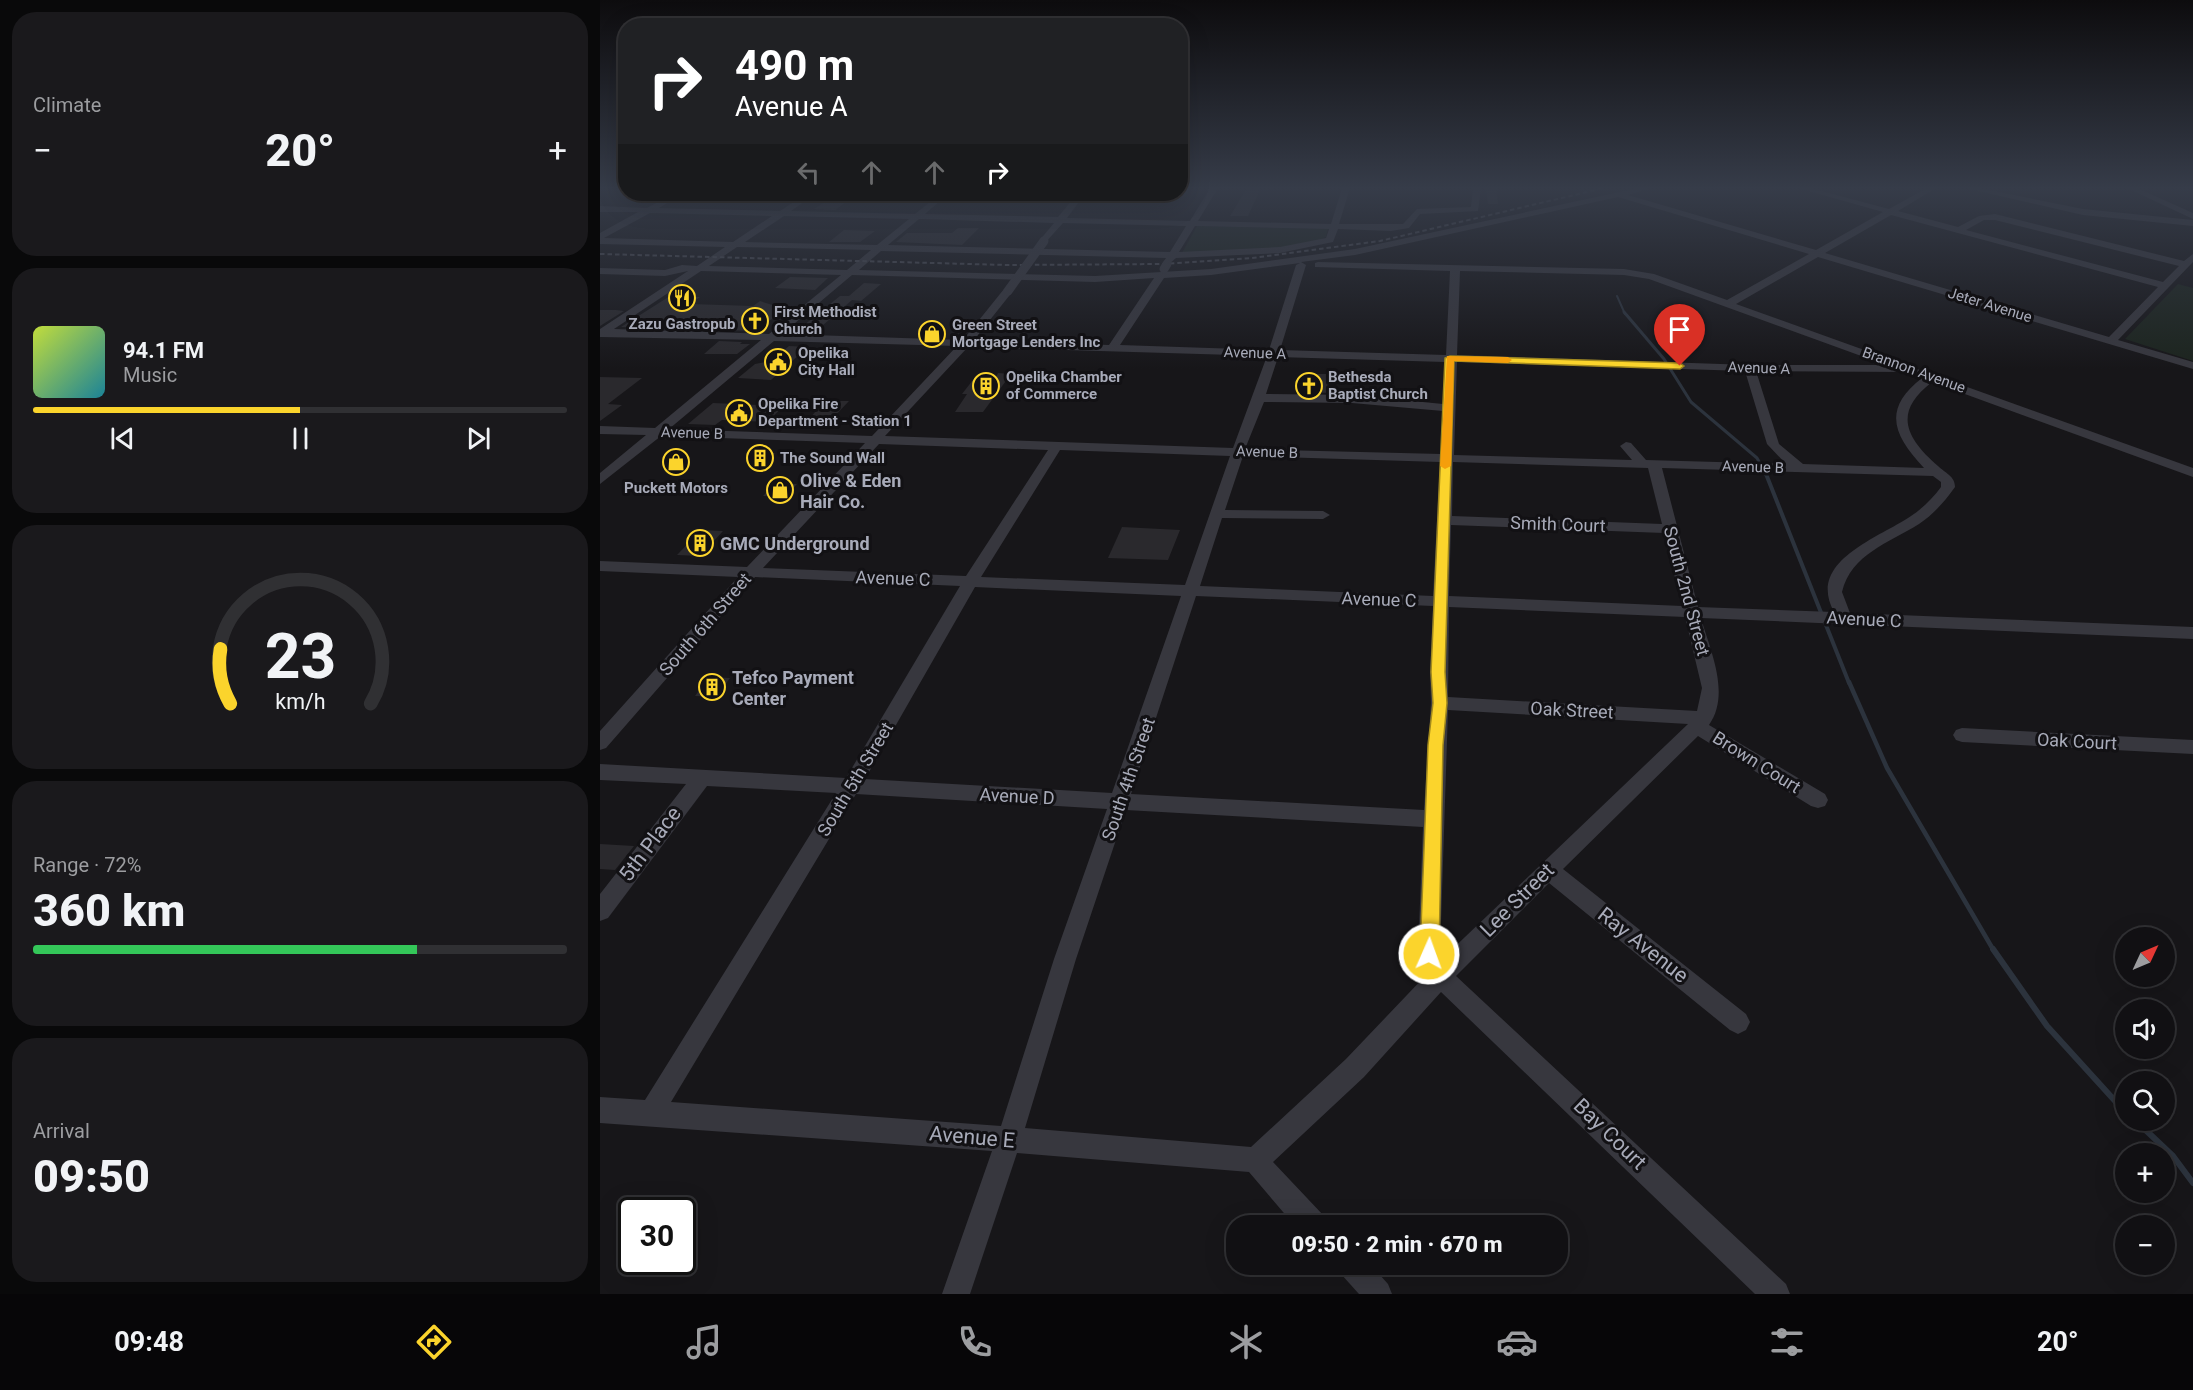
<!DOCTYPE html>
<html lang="en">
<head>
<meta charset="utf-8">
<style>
	body { margin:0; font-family:Roboto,sans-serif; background:#1a191c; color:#f1f3f6; height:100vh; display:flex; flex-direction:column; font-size:22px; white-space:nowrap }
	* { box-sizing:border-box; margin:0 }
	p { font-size:20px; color:#9c9da0 }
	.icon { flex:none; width:33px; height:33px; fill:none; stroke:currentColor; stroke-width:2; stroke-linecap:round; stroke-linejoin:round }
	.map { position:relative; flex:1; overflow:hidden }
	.side { display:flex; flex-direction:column; gap:12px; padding:12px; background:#09090a; width:600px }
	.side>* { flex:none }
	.banner { position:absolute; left:18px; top:18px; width:570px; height:183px; border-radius:24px; box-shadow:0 6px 24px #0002,0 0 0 2px #303033; background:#202124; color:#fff; overflow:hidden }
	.needle { width:39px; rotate:46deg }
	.tools { position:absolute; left:1515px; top:927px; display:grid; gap:12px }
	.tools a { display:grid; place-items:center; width:60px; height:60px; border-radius:50%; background:#111013; box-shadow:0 6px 24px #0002,0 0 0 2px #303033; font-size:30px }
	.speed { position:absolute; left:18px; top:1197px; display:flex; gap:12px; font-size:30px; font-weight:700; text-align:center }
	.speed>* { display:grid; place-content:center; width:78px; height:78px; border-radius:50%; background:#111013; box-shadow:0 6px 24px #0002,0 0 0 2px #303033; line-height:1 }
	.speed .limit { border:3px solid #111; border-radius:9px; background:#fff; color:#111 }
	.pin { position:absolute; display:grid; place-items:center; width:51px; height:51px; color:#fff; margin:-62px -26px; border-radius:50% 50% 50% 0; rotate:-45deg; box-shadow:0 0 6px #0007 }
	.pin .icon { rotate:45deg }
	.me { position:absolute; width:66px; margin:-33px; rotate:2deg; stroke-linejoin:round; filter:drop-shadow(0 0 4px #0008) }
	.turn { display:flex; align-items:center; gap:21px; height:126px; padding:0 18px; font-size:27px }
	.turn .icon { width:78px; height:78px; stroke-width:2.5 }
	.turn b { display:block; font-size:42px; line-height:51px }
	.lanes { display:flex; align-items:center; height:57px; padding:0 18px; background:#0003; justify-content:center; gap:30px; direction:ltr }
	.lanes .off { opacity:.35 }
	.big { font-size:45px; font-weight:800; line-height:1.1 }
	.side .card { flex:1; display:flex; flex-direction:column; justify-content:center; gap:9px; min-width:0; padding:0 21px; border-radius:24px; background:#1a191c }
	.side .dial { align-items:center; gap:0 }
	.dial svg { height:156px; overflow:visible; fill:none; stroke:#303033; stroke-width:7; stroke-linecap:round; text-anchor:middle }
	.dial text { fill:#f1f3f6; stroke:none }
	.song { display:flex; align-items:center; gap:18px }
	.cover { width:72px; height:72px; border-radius:9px; background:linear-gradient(135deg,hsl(70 70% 55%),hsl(190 70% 35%)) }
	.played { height:6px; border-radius:3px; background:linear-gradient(90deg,#fbd42c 50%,#303033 50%) }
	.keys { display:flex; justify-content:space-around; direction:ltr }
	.heat { display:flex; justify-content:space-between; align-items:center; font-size:33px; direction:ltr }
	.charge { height:9px; border-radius:4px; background:linear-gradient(90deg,#34c759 72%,#303033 0) }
	.trip { position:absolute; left:626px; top:1215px; width:342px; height:60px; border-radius:24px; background:#111013; box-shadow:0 6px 24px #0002,0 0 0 2px #303033; font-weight:800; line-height:60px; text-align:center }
	.tabs { display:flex; height:96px; justify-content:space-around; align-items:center; background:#070608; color:#9c9da0 }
	.tabs .icon { width:42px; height:42px }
	.tabs .selected { color:#fbd42c }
	.tabs b { font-size:27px; color:#f1f3f6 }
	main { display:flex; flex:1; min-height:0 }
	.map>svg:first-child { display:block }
	.green { fill:#1c241e }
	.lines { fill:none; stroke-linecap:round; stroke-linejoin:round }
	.stream-far4 { stroke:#2c333d; stroke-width:2 }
	.stream-far3 { stroke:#2c333d; stroke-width:3 }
	.stream-far2 { stroke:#2c333d; stroke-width:4 }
	.stream-far1 { stroke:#2c333d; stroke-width:4.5 }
	.stream { stroke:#2c333d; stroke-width:6 }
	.building { fill:#2a292d }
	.minor { fill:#37373e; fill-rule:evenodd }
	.rail { stroke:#4a4b53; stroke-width:2; stroke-dasharray:4.5 3; stroke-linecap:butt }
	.minor-bridge { stroke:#37373e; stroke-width:9 }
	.route { fill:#fbd42c; stroke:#a38a1d; stroke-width:1.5 }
	.slow { fill:#f59e0b }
	.labels { text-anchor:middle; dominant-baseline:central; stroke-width:6; stroke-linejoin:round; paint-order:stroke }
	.far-street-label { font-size:15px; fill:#a8abb9; stroke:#121114 }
	.far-poi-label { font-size:15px; font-weight:bold; fill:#a8abb9; stroke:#121114; text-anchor:start }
	.poi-label { font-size:18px; font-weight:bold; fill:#a8abb9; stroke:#121114; text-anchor:start }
	.street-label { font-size:18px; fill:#a8abb9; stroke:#121114 }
	.near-street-label { font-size:21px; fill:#a8abb9; stroke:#121114 }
</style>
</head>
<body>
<main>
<section class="side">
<div class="card"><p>Climate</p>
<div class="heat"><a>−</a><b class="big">20°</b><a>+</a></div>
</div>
<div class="card">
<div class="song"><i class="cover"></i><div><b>94.1 FM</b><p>Music</p></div></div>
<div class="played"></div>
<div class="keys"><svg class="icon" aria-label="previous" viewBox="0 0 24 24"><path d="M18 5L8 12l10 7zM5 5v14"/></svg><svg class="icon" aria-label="pause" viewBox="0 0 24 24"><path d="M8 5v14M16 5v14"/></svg><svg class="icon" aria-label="next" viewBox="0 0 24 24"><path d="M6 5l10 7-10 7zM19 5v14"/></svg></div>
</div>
<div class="card dial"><svg viewBox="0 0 100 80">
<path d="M14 69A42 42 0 1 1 86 69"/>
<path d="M14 69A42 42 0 0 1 9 41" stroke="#fbd42c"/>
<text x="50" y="56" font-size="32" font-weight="700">23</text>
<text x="50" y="72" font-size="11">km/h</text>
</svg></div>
<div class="card"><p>Range · 72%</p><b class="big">360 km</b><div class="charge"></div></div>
<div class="card"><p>Arrival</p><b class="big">09:50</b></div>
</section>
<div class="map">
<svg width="1593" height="1294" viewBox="0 0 1593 1294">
	<rect width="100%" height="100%" fill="#171619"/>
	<!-- green -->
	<g class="green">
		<path d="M597 226 728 229 726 237C691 255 622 251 582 253Z"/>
		<polygon points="1578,284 1593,288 1593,361 1525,339"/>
	</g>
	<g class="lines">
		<!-- stream-far4 -->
		<polyline class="stream-far4" points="1017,296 1025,314"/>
		<!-- stream-far3 -->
		<polyline class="stream-far3" points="1024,312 1064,359 1091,402 1157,458 1167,476"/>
		<!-- stream-far2 -->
		<polyline class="stream-far2" points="1166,474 1249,683"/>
		<!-- stream-far1 -->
		<polyline class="stream-far1" points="1249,682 1287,768 1394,951"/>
		<!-- stream -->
		<g class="stream">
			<polyline points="1393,949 1447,1026 1526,1113"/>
			<polyline points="1535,1120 1573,1156 1593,1183"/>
		</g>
	</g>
	<!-- building -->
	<g class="building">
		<polygon points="647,188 661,188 648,216 630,216"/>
		<polygon points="886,188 896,188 898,204 888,204"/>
		<polygon points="89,194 139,194 122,203 89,202"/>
		<polygon points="237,194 257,194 235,210 214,209"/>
		<polygon points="358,228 379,228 362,245 296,242 307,233 352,233"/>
		<polygon points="244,230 275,231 260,242 229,242"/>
		<polygon points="190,277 228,278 215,290 175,288"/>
		<polygon points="264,283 281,284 261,301 252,300 215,332 198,330 240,296 249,296"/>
		<polygon points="70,296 100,297 90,304 153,306 160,301 185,309 156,331 21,327"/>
		<polygon points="0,310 16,310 24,311 0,326"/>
		<polygon points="119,341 142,342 140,344 150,344 137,354 104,354"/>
		<polygon points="189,346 208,347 171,380 138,378 155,364 171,361"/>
		<polygon points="398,373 411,374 383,412 355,412 367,394 362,394 376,376 396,377"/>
		<polygon points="707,374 735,374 731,393 702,392"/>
		<polygon points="0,377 42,378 8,404 22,405 0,421"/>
		<polygon points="225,401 249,401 231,420 209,419"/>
		<polygon points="113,403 184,406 167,422 122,420 115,425 88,424"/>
		<polygon points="157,452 175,453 165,462 147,461"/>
		<polygon points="175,484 197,484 185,497 163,496"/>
		<polygon points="522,527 580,530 568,560 508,558"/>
		<polygon points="101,530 123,531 100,556 77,555"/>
		<polygon points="109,677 130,678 116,697 95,696"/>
		<polygon points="0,844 34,846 15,870 0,869"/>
	</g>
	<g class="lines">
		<!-- minor -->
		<g class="minor">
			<path d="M610 188H618L598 221 731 224 742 188H750L739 224H803L817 209 871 207 873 188H881L878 211 820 214 809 228 791 231 738 229 733 242 680 253 576 258 569 264 564 261 566 258 281 251 259 270 495 276 611 269 755 249 1038 188H1051L1028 195 1216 250 1283 212 1198 188H1210L1289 209 1327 188H1336L1298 211 1358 227 1379 216 1395 214 1584 261 1593 254V262L1518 340 1593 362V369L1218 257 1136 304 1593 468V477L1332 382C1293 412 1305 437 1338 466 1345 473 1355 476 1355 487 1345 501 1334 514 1319 524 1289 543 1251 554 1242 592L1250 613 1593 627V639L1101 618C1110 650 1131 694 1109 725L1225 794 1228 800 1225 806 1218 808 1211 806 1098 736 963 869 1146 1014 1150 1022 1146 1030 1138 1034 1130 1030 949 883 856 976 1186 1284 1190 1294H1155L841 992 764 1077 673 1162 724 1216 727 1226H695L649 1172 417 1153 370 1294H342L392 1151 0 1123V1097L45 1100 236 793 107 786 8 918 0 921V894L86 784 0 780V764L246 778 360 586 155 577 6 748 0 750V731L138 577 0 571V561L147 567 265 443 61 436 0 484V473L46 435 0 434V426L55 428 161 340 0 337V329L88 271 65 276 0 274V268L65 270 82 265 97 266 125 247 0 244V233L38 212H0V206L47 208 73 194H82L59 208 180 211 206 194H215L191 211 315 214 340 194H348L325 214 458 217 477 194H485L467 218 590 221ZM1018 197 1209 254 1127 300 1054 274 1024 269 718 262 715 263V267L850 271 846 355 680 350 706 265 701 262 755 255ZM50 213 172 216 133 242 4 238ZM1291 215 1558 287 1509 337 1225 253ZM184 216 309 219 277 245 145 242ZM319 219 454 223 439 241 444 244 463 223 586 226 570 252 288 245ZM1384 220H1395L1579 266 1563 282 1366 230ZM595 226 729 229 726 238 680 247 579 252ZM137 247 271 250 247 270 109 266ZM700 263 696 265 669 350 520 345 564 278 611 275ZM101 271 241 275 169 334 14 329ZM860 271 1024 275 1049 279 1286 365H1150L857 355ZM252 275 495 282 554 278 509 345 374 340 413 291 408 288 404 289 363 340 182 334ZM174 341 357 346 272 436 69 429ZM368 347 667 356 633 448 285 436ZM678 357 845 362 843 404 752 395 666 394ZM857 362 1145 371 1167 444 1186 464 1046 460 1031 443 1026 442 1020 446 1032 460 854 455ZM1156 371 1305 372 1322 378C1282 409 1293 435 1324 468L1203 464 1179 444ZM664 402 752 403 843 411 841 454 645 449ZM279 444 448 450 366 576 163 568ZM460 450 630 456 585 585 381 577ZM643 456 840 462 833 596 600 586 622 518 723 519 730 515 723 511 625 510ZM853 462 1048 468 1062 524 852 516ZM1062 468 1333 476 1341 482V487C1333 498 1323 508 1311 516 1279 538 1206 561 1234 612L1098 607ZM851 525 1064 533 1082 606 849 596ZM375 587 581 596 512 793 265 779ZM596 596 833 606 830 672 831 703 824 810 531 794ZM849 607 1085 617 1102 688 1097 711 848 697ZM848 710 1088 724 843 958 840 953ZM256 794 507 809 454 959 401 1126 71 1102ZM526 810 823 827 818 954 827 974 746 1059 651 1147 425 1128 476 959Z"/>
			<polygon points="1365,188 1379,188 1483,209 1593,220 1593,226 1483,215"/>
			<polygon points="1527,188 1537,188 1593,213 1593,219"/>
			<polygon points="1362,728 1593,740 1593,754 1362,742 1356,740 1353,735 1356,730"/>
			<polygon points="737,1264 770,1264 788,1284 792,1294 759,1294 741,1274"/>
		</g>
		<!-- rail -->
		<polyline class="rail" points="0,254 407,265 563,264 652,258 780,241 1004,188"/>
		<!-- minor-bridge -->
		<g class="minor-bridge">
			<polyline points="564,269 567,264"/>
			<polyline points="408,291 444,241"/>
		</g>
	</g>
	<!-- sky -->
	<linearGradient id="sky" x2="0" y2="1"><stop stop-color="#0d0c0e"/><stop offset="0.51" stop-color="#363c49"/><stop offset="1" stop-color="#363c49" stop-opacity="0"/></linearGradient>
	<rect width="1593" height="369" fill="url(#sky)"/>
	<!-- route -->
	<polygon class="route" points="850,356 1080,363 1084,366 1080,369 854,361 845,672 847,703 843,745 839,954 836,960 829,963 823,960 820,954 828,745 833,703 831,672 845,358"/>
	<!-- slow -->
	<polygon class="slow" points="847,356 908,357 912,360 908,363 854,361 851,466 845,469 840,466"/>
	<!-- icons -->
	<defs>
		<symbol id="restaurant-ring" viewBox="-11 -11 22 22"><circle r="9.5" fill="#121114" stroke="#fbd42c" stroke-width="1.5"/><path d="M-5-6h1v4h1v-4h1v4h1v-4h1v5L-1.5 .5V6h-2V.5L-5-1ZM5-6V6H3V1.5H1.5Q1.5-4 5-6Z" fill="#fbd42c"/></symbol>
		<symbol id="church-ring" viewBox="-11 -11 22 22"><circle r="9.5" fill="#121114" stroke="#fbd42c" stroke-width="1.5"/><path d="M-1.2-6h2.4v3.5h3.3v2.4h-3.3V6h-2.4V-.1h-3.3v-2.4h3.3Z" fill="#fbd42c"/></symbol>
		<symbol id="shop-ring" viewBox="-11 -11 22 22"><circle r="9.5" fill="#121114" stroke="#fbd42c" stroke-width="1.5"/><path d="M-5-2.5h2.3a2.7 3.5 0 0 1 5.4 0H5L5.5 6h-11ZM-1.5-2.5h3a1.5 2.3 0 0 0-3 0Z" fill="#fbd42c"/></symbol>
		<symbol id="civic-ring" viewBox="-11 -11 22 22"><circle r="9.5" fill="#121114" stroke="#fbd42c" stroke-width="1.5"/><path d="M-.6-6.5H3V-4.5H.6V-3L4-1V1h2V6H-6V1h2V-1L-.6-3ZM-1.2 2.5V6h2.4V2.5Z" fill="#fbd42c"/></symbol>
		<symbol id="building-ring" viewBox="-11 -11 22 22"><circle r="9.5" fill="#121114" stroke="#fbd42c" stroke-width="1.5"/><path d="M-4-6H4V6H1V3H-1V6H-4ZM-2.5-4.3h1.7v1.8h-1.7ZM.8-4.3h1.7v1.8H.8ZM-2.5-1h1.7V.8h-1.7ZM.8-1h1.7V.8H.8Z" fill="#fbd42c"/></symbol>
	</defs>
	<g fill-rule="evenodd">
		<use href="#restaurant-ring" x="67" y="283" width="30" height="30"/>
		<use href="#church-ring" x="140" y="306" width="30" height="30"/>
		<use href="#shop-ring" x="317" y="319" width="30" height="30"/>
		<use href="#civic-ring" x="163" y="347" width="30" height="30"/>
		<use href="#building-ring" x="371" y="371" width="30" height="30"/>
		<use href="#church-ring" x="694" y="371" width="30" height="30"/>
		<use href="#civic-ring" x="124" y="398" width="30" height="30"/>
		<use href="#building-ring" x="145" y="443" width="30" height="30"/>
		<use href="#shop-ring" x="61" y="447" width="30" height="30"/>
		<use href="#shop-ring" x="165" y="475" width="30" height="30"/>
		<use href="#building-ring" x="85" y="528" width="30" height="30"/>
		<use href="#building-ring" x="97" y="672" width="30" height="30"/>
	</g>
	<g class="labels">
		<!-- far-street labels -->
		<g class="far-street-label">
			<text transform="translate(1390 305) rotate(17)">Jeter Avenue</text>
			<text transform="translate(655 353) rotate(2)">Avenue A</text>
			<text transform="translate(1159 368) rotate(2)">Avenue A</text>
			<text transform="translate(1314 370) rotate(20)">Brannon Avenue</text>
			<text transform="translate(92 433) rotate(2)">Avenue B</text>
			<text transform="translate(667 452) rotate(2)">Avenue B</text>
			<text transform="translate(1153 467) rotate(2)">Avenue B</text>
		</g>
		<!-- far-poi labels -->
		<g class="far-poi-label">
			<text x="174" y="312">First Methodist<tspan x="174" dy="17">Church</tspan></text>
			<text x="82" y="324" text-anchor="middle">Zazu Gastropub</text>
			<text x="352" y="325">Green Street<tspan x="352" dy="17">Mortgage Lenders Inc</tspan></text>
			<text x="198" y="353">Opelika<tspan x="198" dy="17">City Hall</tspan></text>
			<text x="406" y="377">Opelika Chamber<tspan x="406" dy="17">of Commerce</tspan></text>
			<text x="728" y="377">Bethesda<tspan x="728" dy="17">Baptist Church</tspan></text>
			<text x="158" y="404">Opelika Fire<tspan x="158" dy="17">Department - Station 1</tspan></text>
			<text x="180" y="458">The Sound Wall</text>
			<text x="76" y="488" text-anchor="middle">Puckett Motors</text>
		</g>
		<!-- poi labels -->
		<g class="poi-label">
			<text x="200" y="480">Olive &amp; Eden<tspan x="200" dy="21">Hair Co.</tspan></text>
			<text x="120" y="543">GMC Underground</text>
			<text x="132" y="677">Tefco Payment<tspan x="132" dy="21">Center</tspan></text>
		</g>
		<!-- street labels -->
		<g class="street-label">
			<text transform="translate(958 524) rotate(2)">Smith Court</text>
			<text transform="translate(293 578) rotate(2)">Avenue C</text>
			<text transform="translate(1087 591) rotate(75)">South 2nd Street</text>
			<text transform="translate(779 599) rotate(2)">Avenue C</text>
			<text transform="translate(1264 619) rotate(3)">Avenue C</text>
			<text transform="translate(105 624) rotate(-49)">South 6th Street</text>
			<text transform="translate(972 710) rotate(3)">Oak Street</text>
			<text transform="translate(1477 741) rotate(3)">Oak Court</text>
			<text transform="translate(1157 762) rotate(32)">Brown Court</text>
			<text transform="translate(255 779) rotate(-59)">South 5th Street</text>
			<text transform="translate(528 779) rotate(-71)">South 4th Street</text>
			<text transform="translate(417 796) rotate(3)">Avenue D</text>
		</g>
		<!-- near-street labels -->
		<g class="near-street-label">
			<text transform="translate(50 844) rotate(-53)">5th Place</text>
			<text transform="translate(917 900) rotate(-45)">Lee Street</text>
			<text transform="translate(1043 945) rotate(38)">Ray Avenue</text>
			<text transform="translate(1010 1134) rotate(44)">Bay Court</text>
			<text transform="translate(372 1137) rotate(5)">Avenue E</text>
		</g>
	</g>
</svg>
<div class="tools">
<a><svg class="needle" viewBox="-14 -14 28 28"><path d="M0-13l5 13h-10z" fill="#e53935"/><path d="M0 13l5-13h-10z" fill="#9c9da0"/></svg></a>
<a><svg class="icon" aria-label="sound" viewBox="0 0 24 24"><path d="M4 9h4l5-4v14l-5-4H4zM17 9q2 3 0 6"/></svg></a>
<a><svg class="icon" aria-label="search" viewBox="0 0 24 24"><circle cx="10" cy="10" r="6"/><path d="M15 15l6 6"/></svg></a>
<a>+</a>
<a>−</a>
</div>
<div class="speed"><div class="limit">30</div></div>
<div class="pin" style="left:1080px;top:366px;background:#d93025"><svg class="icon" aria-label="arrive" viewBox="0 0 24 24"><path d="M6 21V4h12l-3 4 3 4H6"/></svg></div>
<svg class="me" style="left:829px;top:954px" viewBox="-20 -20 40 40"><circle r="17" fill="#fbd42c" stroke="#fff" stroke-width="3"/><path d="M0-11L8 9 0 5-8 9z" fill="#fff"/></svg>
<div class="trip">09:50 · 2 min · 670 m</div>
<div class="banner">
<div class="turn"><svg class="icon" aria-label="right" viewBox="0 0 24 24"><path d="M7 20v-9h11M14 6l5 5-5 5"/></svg><div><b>490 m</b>Avenue A</div></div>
<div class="lanes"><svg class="icon off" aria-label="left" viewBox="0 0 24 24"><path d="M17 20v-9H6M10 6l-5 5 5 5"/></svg><svg class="icon off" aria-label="ahead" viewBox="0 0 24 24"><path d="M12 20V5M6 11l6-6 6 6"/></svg><svg class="icon off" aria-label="ahead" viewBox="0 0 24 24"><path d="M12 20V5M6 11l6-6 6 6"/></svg><svg class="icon" aria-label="right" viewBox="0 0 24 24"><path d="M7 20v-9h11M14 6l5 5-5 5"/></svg></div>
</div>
</div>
</main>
<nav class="tabs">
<b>09:48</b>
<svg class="icon selected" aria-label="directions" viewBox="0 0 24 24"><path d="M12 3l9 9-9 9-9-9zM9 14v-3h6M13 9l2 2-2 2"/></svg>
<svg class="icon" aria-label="music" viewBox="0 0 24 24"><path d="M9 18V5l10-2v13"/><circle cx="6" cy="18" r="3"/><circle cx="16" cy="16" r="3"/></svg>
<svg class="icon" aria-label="phone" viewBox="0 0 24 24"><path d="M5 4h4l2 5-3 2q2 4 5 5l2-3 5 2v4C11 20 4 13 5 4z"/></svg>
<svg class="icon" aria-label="climate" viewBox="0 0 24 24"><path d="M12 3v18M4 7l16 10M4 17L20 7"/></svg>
<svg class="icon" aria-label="car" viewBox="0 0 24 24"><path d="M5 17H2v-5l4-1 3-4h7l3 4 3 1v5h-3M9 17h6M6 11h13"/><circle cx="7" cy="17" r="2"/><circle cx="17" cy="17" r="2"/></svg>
<svg class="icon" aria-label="filters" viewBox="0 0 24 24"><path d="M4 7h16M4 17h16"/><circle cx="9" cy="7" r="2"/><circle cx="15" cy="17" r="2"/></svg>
<b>20°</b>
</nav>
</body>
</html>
